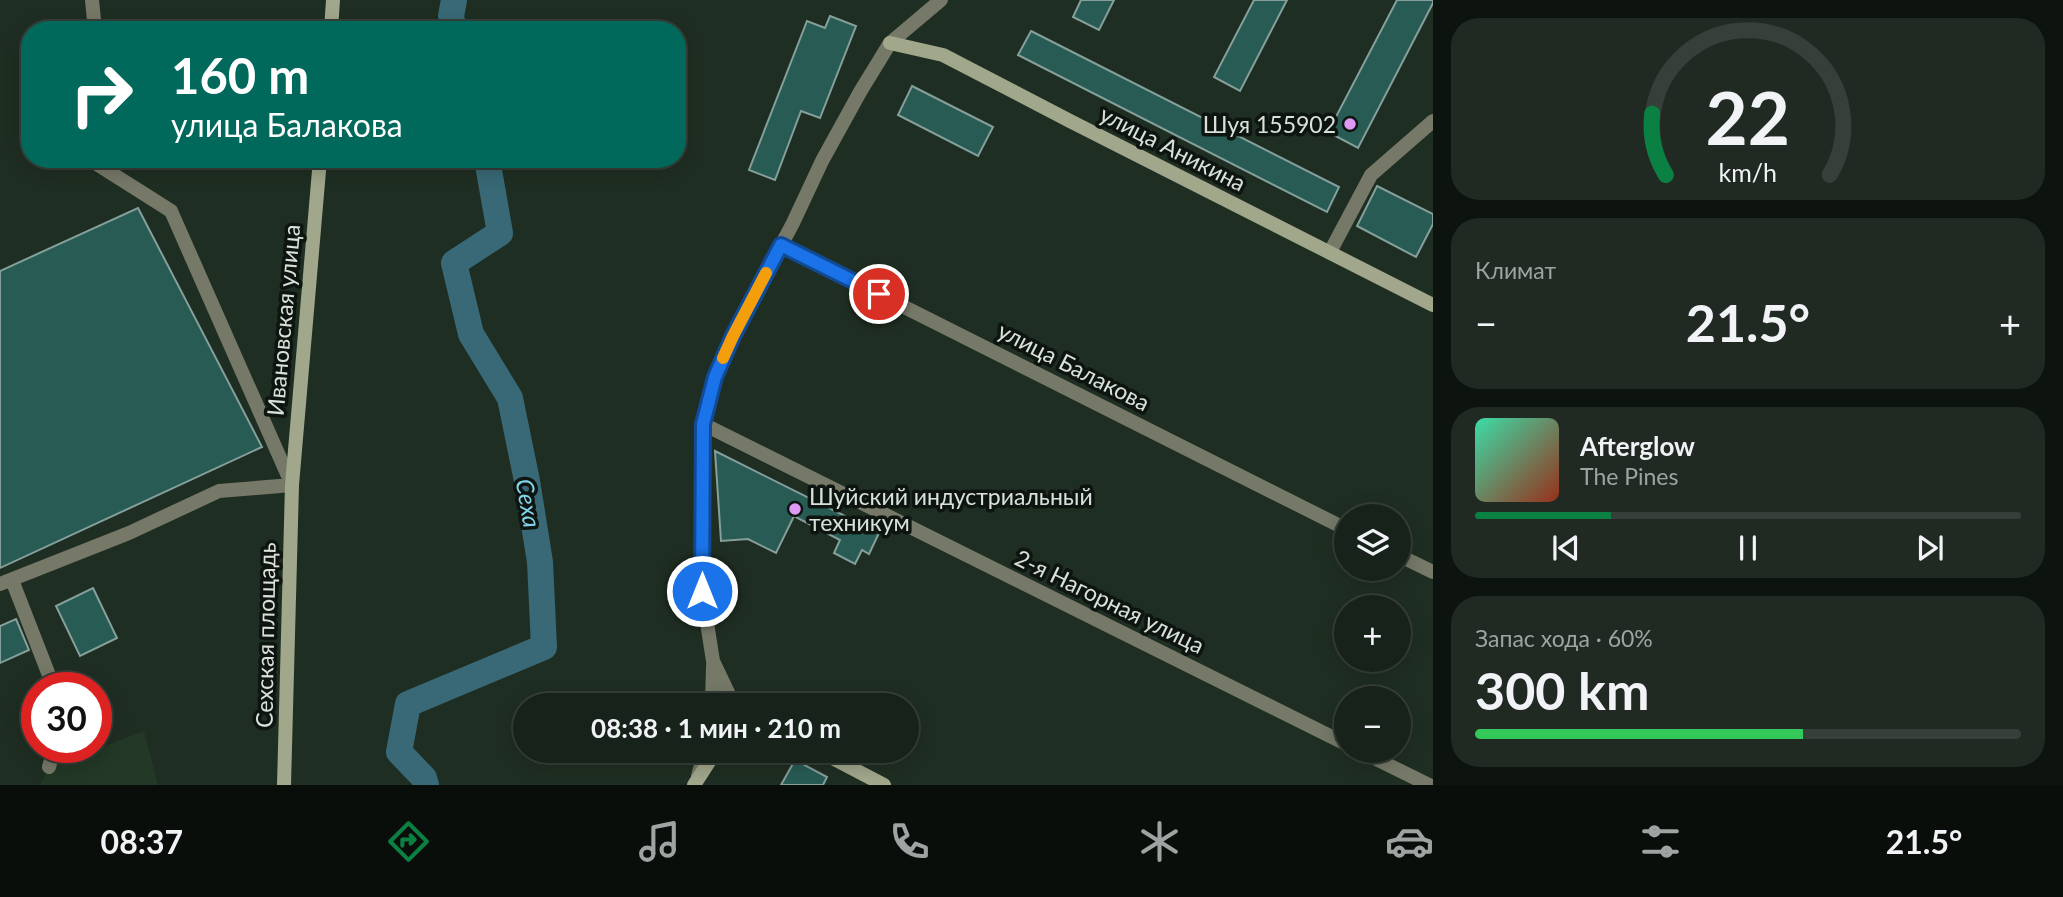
<!DOCTYPE html>
<html lang="ru">
<head>
<meta charset="utf-8">
<style>
	body { margin:0; font-family:Lato,sans-serif; background:#202a23; color:#f1f3f6; height:100vh; display:flex; flex-direction:column; font-size:26px; white-space:nowrap }
	* { box-sizing:border-box; margin:0 }
	p { font-size:23px; color:#9ea4a2 }
	.icon { flex:none; width:38px; height:38px; fill:none; stroke:currentColor; stroke-width:2; stroke-linecap:round; stroke-linejoin:round }
	.map { position:relative; flex:1; overflow:hidden }
	.details { display:flex; flex-direction:column; gap:18px; padding:18px; background:#0d130e; width:630px }
	.details>* { flex:none }
	.banner { position:absolute; left:21px; top:21px; width:665px; height:147px; border-radius:28px; box-shadow:0 4px 18px #0003,0 0 0 2px #363f39; background:#00695c; color:#fff; overflow:hidden }
	.tools { position:absolute; left:1334px; top:504px; display:grid; gap:14px }
	.tools a { display:grid; place-items:center; width:77px; height:77px; border-radius:50%; background:#17221a; box-shadow:0 4px 18px #0003,0 0 0 2px #363f39; font-size:35px }
	.speed { position:absolute; left:21px; top:672px; display:flex; gap:14px; font-size:35px; font-weight:700; text-align:center }
	.speed>* { display:grid; place-content:center; width:91px; height:91px; border-radius:50%; background:#17221a; box-shadow:0 4px 18px #0003,0 0 0 2px #363f39; line-height:1 }
	.speed .limit { border:10px solid #d22; background:#fff; color:#111 }
	.pin { position:absolute; display:grid; place-items:center; width:60px; height:60px; color:#fff; margin:-30px; border:4px solid #fff; border-radius:50%; box-shadow:0 2px 7px #0007 }
	.me { position:absolute; width:77px; margin:-38px; rotate:0deg; stroke-linejoin:round; filter:drop-shadow(0 0 5px #0008) }
	.turn { display:flex; align-items:center; gap:24px; height:147px; padding:0 35px; font-size:32px }
	.turn .icon { width:91px; height:91px; stroke-width:2.5 }
	.turn b { display:block; font-size:49px; line-height:60px }
	.big { font-size:52px; font-weight:700; line-height:1.1 }
	.details .tile { flex:1; display:flex; flex-direction:column; justify-content:center; gap:10px; min-width:0; padding:0 24px; border-radius:28px; background:#202a23 }
	.details .dial { align-items:center; gap:0 }
	.dial svg { height:182px; overflow:visible; fill:none; stroke:#363f39; stroke-width:7; stroke-linecap:round; text-anchor:middle }
	.dial text { fill:#f1f3f6; stroke:none }
	.song { display:flex; align-items:center; gap:21px }
	.cover { width:84px; height:84px; border-radius:10px; background:linear-gradient(135deg,hsl(160 70% 55%),hsl(10 70% 35%)) }
	.played { height:7px; border-radius:4px; background:linear-gradient(90deg,#0b8043 25%,#363f39 25%) }
	.keys { display:flex; justify-content:space-around; direction:ltr }
	.heat { display:flex; justify-content:space-between; align-items:center; font-size:38px; direction:ltr }
	.charge { height:10px; border-radius:5px; background:linear-gradient(90deg,#34c759 60%,#363f39 0) }
	.trip { position:absolute; left:513px; top:693px; width:406px; height:70px; border-radius:35px; background:#17221a; box-shadow:0 4px 18px #0003,0 0 0 2px #363f39; font-weight:700; line-height:70px; text-align:center }
	.dock { display:flex; height:112px; justify-content:space-around; align-items:center; background:#090e0a; color:#9ea4a2 }
	.dock .icon { width:49px; height:49px }
	.dock .selected { color:#0b8043 }
	.dock b { font-size:32px; color:#f1f3f6 }
	main { display:flex; flex:1; min-height:0 }
	.map>svg:first-child { display:block }
	.built { fill:#233827 }
	.lines { fill:none; stroke-linecap:round; stroke-linejoin:round }
	.river { stroke:#396976; stroke-width:26 }
	.building { fill:#285b54; stroke:#859f9b; stroke-width:2 }
	.street { stroke:#767968; stroke-width:14 }
	.secondary { stroke:#a1a78b; stroke-width:14 }
	.route-casing { stroke:#114b97; stroke-width:18 }
	.route { stroke:#1a73e8; stroke-width:12 }
	.slow { stroke:#f59e0b; stroke-width:12 }
	.poi-dot { fill:#dd99f3; stroke:#0e140f; stroke-width:2.5 }
	.labels { text-anchor:middle; dominant-baseline:central; stroke-width:7; stroke-linejoin:round; paint-order:stroke }
	.poi-label { font-size:23px; fill:#d9e2da; stroke:#0e140f; text-anchor:end }
	.street-label { font-size:23px; fill:#d9e2da; stroke:#0e140f }
	.water-label { font-size:24px; font-style:italic; fill:#81d4eb; stroke:#0e140f }
</style>
</head>
<body>
<main>
<div class="map">
<svg width="1433" height="785" viewBox="0 0 1433 785">
	<rect width="100%" height="100%" fill="#1f2e22"/>
	<!-- built -->
	<polygon class="built" points="144,731 158,785 40,785 49,767"/>
	<g class="lines">
		<!-- river -->
		<g class="river">
			<polyline points="454,30 451,16 454,0"/>
			<polyline points="426,785 424,778 399,752 408,704 544,647 540,562 527,481 510,398 471,334 454,263 500,233 487,159"/>
		</g>
	</g>
	<!-- building -->
	<g class="building">
		<polygon points="1081,0 1114,0 1099,30 1073,17"/>
		<polygon points="1254,0 1287,0 1240,91 1214,77"/>
		<polygon points="1397,0 1433,0 1433,3 1358,148 1328,132"/>
		<polygon points="830,16 856,26 820,118 801,111 775,180 749,170 807,21 825,28"/>
		<polygon points="1031,31 1339,187 1327,212 1018,55"/>
		<polygon points="912,86 993,127 978,156 898,115"/>
		<polygon points="1377,186 1433,214 1433,224 1416,257 1357,226"/>
		<polygon points="138,208 262,447 0,568 0,271"/>
		<polygon points="715,451 879,533 869,554 862,550 855,564 834,553 840,540 794,516 776,553 748,539 721,541"/>
		<polygon points="93,588 117,638 80,656 56,606"/>
		<polygon points="16,619 29,650 0,663 0,626"/>
		<polygon points="795,760 827,777 823,785 781,785"/>
	</g>
	<g class="lines">
		<!-- street -->
		<g class="street">
			<polyline points="92,0 95,30"/>
			<polyline points="781,245 1346,529"/>
			<polyline points="1330,252 1371,175 1433,121"/>
			<polyline points="703,424 1346,744"/>
			<polyline points="1398,555 1433,572"/>
			<polyline points="12,580 54,688"/>
			<polyline points="0,584 129,533 219,491 292,485 171,211 89,159"/>
			<polyline points="712,705 713,666"/>
			<polyline points="734,705 713,661 702,591 703,424 715,378 733,336 793,223 822,161 860,92 890,43 941,0"/>
			<polyline points="1360,751 1429,785"/>
			<polyline points="49,767 55,747"/>
			<polyline points="698,776 705,751"/>
		</g>
		<!-- secondary -->
		<g class="secondary">
			<polyline points="331,30 333,0"/>
			<polyline points="890,43 943,55 1070,121 1433,305"/>
			<polyline points="819,751 884,785"/>
			<polyline points="284,785 292,485 320,159"/>
			<polyline points="694,785 716,751"/>
		</g>
	</g>
	<g class="lines">
		<defs>
			<polyline id="route" points="702,591 703,424 715,377 733,336 781,245 879,294"/>
		</defs>
		<!-- route casing -->
		<use href="#route" class="route-casing"/>
		<!-- route -->
		<use href="#route" class="route"/>
		<!-- slow -->
		<polyline class="slow" points="723,358 733,336 766,273"/>
	</g>
	<!-- markers -->
	<g class="poi-dot">
		<circle cx="1350" cy="124" r="7"/>
		<circle cx="795" cy="509" r="7"/>
	</g>
	<g class="labels">
		<!-- poi labels -->
		<g class="poi-label">
			<text x="1336" y="124">Шуя 155902</text>
			<text x="809" y="496" text-anchor="start">Шуйский индустриальный<tspan x="809" dy="26">техникум</tspan></text>
		</g>
		<!-- street labels -->
		<g class="street-label">
			<text transform="translate(1173 148) rotate(27)">улица Аникина</text>
			<text transform="translate(283 320) rotate(-85)">Ивановская улица</text>
			<text transform="translate(1074 366) rotate(27)">улица Балакова</text>
			<text transform="translate(1110 601) rotate(26)">2-я Нагорная улица</text>
			<text transform="translate(265 635) rotate(-89)">Сехская площадь</text>
		</g>
		<!-- water labels -->
		<g class="water-label">
			<text transform="translate(529 503) rotate(80)">Сеха</text>
		</g>
	</g>
</svg>
<div class="tools">
<a><svg class="icon" aria-label="layers" viewBox="0 0 24 24"><path d="M12 4l9 5-9 5-9-5zM3 14l9 5 9-5"/></svg></a>
<a>+</a>
<a>−</a>
</div>
<div class="speed"><div class="limit">30</div></div>
<div class="pin" style="left:879px;top:294px;background:#d93025"><svg class="icon" aria-label="arrive" viewBox="0 0 24 24"><path d="M6 21V4h12l-3 4 3 4H6"/></svg></div>
<svg class="me" style="left:702px;top:591px" viewBox="-20 -20 40 40"><circle r="17" fill="#1a73e8" stroke="#fff" stroke-width="3"/><path d="M0-11L8 9 0 5-8 9z" fill="#fff"/></svg>
<div class="trip">08:38 · 1 мин · 210 m</div>
<div class="banner">
<div class="turn"><svg class="icon" aria-label="right" viewBox="0 0 24 24"><path d="M7 20v-9h11M14 6l5 5-5 5"/></svg><div><b>160 m</b>улица Балакова</div></div>
</div>
</div>
<section class="details">
<div class="tile dial"><svg viewBox="0 0 100 80">
<path d="M14 69A42 42 0 1 1 86 69"/>
<path d="M14 69A42 42 0 0 1 8 42" stroke="#0b8043"/>
<text x="50" y="56" font-size="32" font-weight="700">22</text>
<text x="50" y="72" font-size="11">km/h</text>
</svg></div>
<div class="tile"><p>Климат</p>
<div class="heat"><a>−</a><b class="big">21.5°</b><a>+</a></div>
</div>
<div class="tile">
<div class="song"><i class="cover"></i><div><b>Afterglow</b><p>The Pines</p></div></div>
<div class="played"></div>
<div class="keys"><svg class="icon" aria-label="previous" viewBox="0 0 24 24"><path d="M18 5L8 12l10 7zM5 5v14"/></svg><svg class="icon" aria-label="pause" viewBox="0 0 24 24"><path d="M8 5v14M16 5v14"/></svg><svg class="icon" aria-label="next" viewBox="0 0 24 24"><path d="M6 5l10 7-10 7zM19 5v14"/></svg></div>
</div>
<div class="tile"><p>Запас хода · 60%</p><b class="big">300 km</b><div class="charge"></div></div>
</section>
</main>
<nav class="dock">
<b>08:37</b>
<svg class="icon selected" aria-label="directions" viewBox="0 0 24 24"><path d="M12 3l9 9-9 9-9-9zM9 14v-3h6M13 9l2 2-2 2"/></svg>
<svg class="icon" aria-label="music" viewBox="0 0 24 24"><path d="M9 18V5l10-2v13"/><circle cx="6" cy="18" r="3"/><circle cx="16" cy="16" r="3"/></svg>
<svg class="icon" aria-label="phone" viewBox="0 0 24 24"><path d="M5 4h4l2 5-3 2q2 4 5 5l2-3 5 2v4C11 20 4 13 5 4z"/></svg>
<svg class="icon" aria-label="climate" viewBox="0 0 24 24"><path d="M12 3v18M4 7l16 10M4 17L20 7"/></svg>
<svg class="icon" aria-label="car" viewBox="0 0 24 24"><path d="M5 17H2v-5l4-1 3-4h7l3 4 3 1v5h-3M9 17h6M6 11h13"/><circle cx="7" cy="17" r="2"/><circle cx="17" cy="17" r="2"/></svg>
<svg class="icon" aria-label="filters" viewBox="0 0 24 24"><path d="M4 7h16M4 17h16"/><circle cx="9" cy="7" r="2"/><circle cx="15" cy="17" r="2"/></svg>
<b>21.5°</b>
</nav>
</body>
</html>
